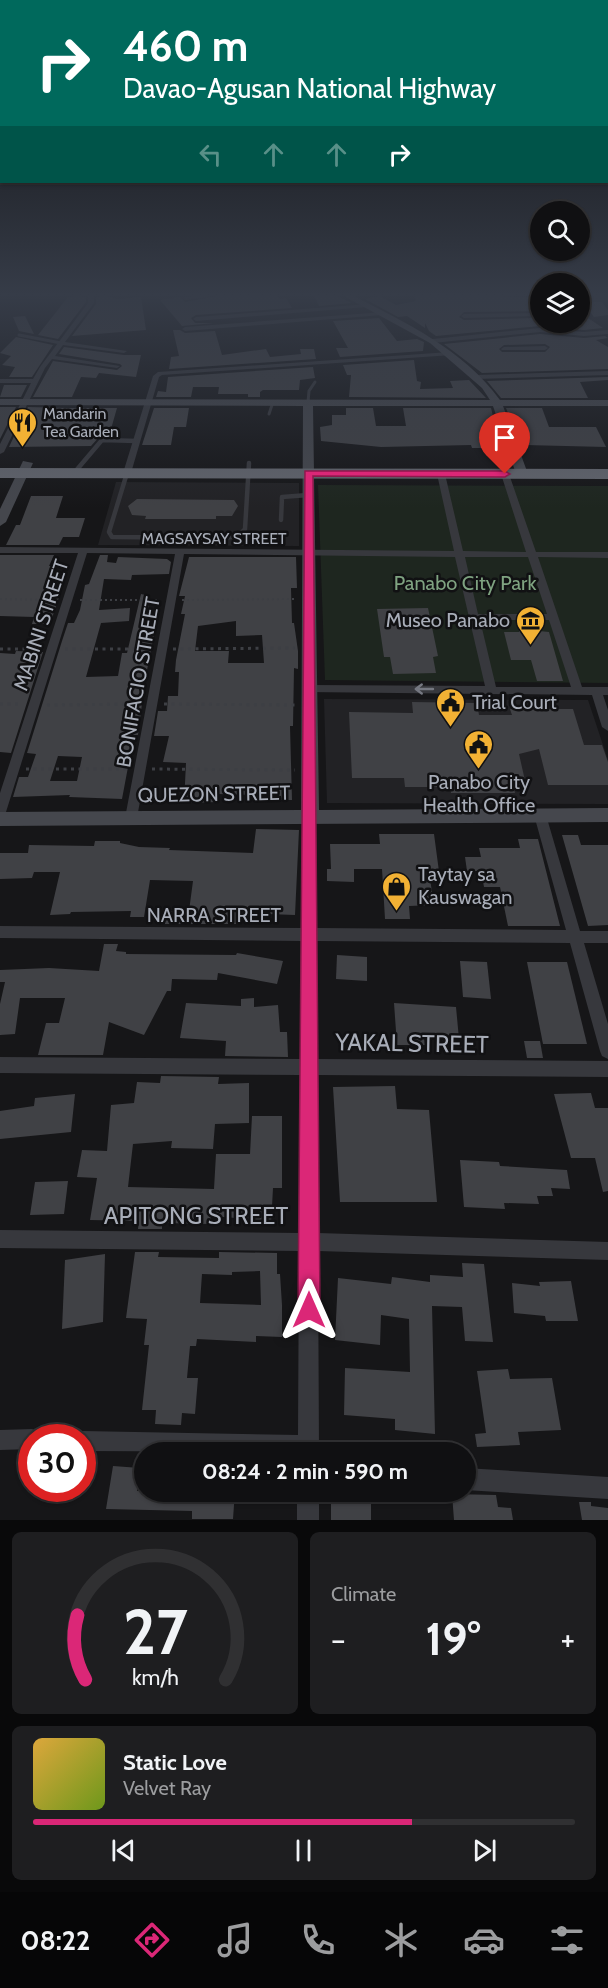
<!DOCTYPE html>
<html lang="en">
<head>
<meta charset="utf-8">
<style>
	body { margin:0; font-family:Cabin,sans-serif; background:#1e1e20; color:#f1f3f6; height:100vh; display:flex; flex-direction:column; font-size:22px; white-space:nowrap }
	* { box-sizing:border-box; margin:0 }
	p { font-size:20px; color:#9c9d9f }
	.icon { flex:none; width:33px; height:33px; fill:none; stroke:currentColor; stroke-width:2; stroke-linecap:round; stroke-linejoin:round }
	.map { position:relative; height:1520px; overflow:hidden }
	.side { display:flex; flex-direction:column; gap:12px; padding:12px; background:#09090a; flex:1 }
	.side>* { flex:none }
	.hud { position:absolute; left:0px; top:0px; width:609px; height:183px; box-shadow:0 2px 4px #0004,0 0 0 2px #303032; background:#00695c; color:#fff; overflow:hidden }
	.tools { position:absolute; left:530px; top:201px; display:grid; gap:12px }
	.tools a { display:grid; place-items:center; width:60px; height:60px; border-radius:50%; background:#101012; box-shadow:0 2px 4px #0004,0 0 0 2px #303032; font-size:30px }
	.speed { position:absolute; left:18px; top:1424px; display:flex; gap:12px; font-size:30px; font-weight:700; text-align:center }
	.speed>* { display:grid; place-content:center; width:78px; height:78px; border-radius:50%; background:#101012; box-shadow:0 2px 4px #0004,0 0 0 2px #303032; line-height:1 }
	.speed .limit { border:9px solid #d22; background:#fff; color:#111 }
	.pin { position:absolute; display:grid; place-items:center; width:51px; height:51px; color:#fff; margin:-62px -26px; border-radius:50% 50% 50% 0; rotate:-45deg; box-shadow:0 0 6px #0007 }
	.pin .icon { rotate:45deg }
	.me { position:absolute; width:66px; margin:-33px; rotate:0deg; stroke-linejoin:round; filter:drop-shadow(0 0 4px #0008) }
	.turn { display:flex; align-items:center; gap:21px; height:126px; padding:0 24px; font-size:27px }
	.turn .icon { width:78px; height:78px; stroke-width:2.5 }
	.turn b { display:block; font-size:42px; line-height:51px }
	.lanes { display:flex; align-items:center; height:57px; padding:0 24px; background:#0003; justify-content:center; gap:30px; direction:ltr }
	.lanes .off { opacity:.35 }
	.big { font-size:45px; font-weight:800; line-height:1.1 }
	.side .tile { flex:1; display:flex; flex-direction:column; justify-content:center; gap:9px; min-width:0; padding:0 21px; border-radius:9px; background:#1e1e20 }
	.side .dial { align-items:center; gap:0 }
	.dial svg { height:156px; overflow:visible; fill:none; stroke:#303032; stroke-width:7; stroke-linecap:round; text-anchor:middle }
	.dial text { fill:#f1f3f6; stroke:none }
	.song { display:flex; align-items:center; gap:18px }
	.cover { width:72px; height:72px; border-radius:9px; background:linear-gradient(135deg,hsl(40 70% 55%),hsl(80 70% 35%)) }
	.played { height:6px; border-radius:3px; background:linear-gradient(90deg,#db2777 70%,#303032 70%) }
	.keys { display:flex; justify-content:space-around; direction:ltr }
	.heat { display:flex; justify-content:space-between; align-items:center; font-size:33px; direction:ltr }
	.side .tiles { flex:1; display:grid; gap:12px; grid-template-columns:1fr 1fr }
	.tile:last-child { grid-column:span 2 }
	.trip { position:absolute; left:134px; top:1442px; width:342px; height:60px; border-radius:30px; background:#101012; box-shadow:0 2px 4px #0004,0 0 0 2px #303032; font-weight:800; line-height:60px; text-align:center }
	.menu { display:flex; height:96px; justify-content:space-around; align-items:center; background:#060607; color:#9c9d9f }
	.menu .icon { width:42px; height:42px }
	.menu .selected { color:#db2777 }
	.menu b { font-size:27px; color:#f1f3f6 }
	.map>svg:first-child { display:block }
	.built { fill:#222225 }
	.green { fill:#1e261f }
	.building { fill:#404145; fill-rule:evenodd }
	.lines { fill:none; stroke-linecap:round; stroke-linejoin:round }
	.path-far1 { stroke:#3d3f44; stroke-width:2; stroke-dasharray:2 3; stroke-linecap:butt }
	.path { stroke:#3d3f44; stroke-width:3; stroke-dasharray:3 4.5; stroke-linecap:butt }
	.lane-far1 { stroke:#37383d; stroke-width:3 }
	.lane { stroke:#37383d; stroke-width:4.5 }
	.street { fill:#37383d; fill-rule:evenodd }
	.secondary { fill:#45474d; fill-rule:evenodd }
	.highway { fill:#63666e; fill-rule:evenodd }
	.oneway { stroke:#757881 }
	.route { fill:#db2777; stroke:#8e194d; stroke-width:1.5 }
	.labels { text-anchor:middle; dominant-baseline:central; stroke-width:5; stroke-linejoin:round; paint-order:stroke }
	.far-poi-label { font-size:16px; fill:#a8adb8; stroke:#111113; text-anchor:start }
	.far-street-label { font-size:16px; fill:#a8adb8; stroke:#111113 }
	.park-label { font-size:20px; fill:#7fa381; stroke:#111113 }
	.poi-label { font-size:20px; fill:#a8adb8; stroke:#111113; text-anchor:start }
	.street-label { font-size:20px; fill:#a8adb8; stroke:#111113 }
	.near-street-label { font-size:24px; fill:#a8adb8; stroke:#111113 }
</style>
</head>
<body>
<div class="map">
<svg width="608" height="1520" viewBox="0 0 608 1520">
	<rect width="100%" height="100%" fill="#161618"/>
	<!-- built -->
	<g class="built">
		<polygon points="116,482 299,483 299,546 98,545"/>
		<polygon points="324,699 588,700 608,760 608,804 327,803"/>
	</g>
	<!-- green -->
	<polygon class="green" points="318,485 608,486 608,683 325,680"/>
	<!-- building -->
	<g class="building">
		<polygon points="222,295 276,295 280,299 286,298 292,308 196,315 191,318 195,323 214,323 182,326 160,300 180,297 185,302"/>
		<polygon points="314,295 335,295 352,303 319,306"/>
		<path d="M414 295 540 297V322H579V312L603 328 584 330 540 326 436 336 429 331 425 323V328L407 316 398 317 365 299 380 296 396 305 416 301ZM538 311 535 318 464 320 459 317 464 312Z"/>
		<polygon points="77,296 86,297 86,302 58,339 38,335 68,297"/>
		<polygon points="106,296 117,299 141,297 146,330 72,336 96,304 96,297"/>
		<polygon points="587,302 602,302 608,310 608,315 594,317 585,305 589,305"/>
		<polygon points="25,316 34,334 19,331 13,317"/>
		<polygon points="379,318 397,341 417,339 424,342 423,351 340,357 336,348 348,348 333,321"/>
		<polygon points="173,330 180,330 185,333 215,331 222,355 266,349 270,357 301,354 300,349 314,349 316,359 169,369 171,357 179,356"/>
		<path d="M540 334 584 338 605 336 608 338 596 340 608 347V369L482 373 444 344ZM545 344 550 347 545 352H502L499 349 504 345Z"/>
		<polygon points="16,337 53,345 32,377 9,377 15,367 2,365 11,356 0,353"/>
		<polygon points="64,347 124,355 141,355 136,377 99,373 96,378 81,377 72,397 33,397 53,361 117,370 122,366 120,364 59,354"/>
		<polygon points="414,360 417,381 421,382 420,389 453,388 450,381 469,380 486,398 349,397 351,375 347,375 343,365"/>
		<polygon points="313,367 315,378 300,380 299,390 263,390 260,392 260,397 248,397 248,394 218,394 219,387 193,387 191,397 156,397 158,391 166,392 168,377"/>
		<polygon points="608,377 608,380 580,382 588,398 501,398 487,381"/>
		<polygon points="4,385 27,385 21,397 0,397"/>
		<polygon points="0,407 16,407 0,439"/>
		<polygon points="28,407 67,408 117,408 109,436 100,436 91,446 9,447"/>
		<polygon points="154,408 189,408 186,427 174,427 171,445 142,445"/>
		<polygon points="346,408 373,408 376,426 406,426 403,408 491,408 501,448 472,448 471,445 381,447 321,441 320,427 332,425 332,415 346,415"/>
		<polygon points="506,408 542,408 549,427 596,427 606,447 525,445 518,423 512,423"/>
		<polygon points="31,496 63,496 56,518 85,518 79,537 63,537 59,545 6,545 16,525 20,525"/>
		<polygon points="137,499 234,500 238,506 232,516 216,516 216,519 145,519 146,516 132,515 128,506"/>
		<polygon points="0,555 54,555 49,566 55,566 52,582 64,582 50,624 32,624 34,617 0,616"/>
		<path d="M100 555H108L107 562 116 563 118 557 167 559 171 562 169 574 132 575 131 580 104 579 99 610 130 608 129 621 101 623 86 677 118 676 122 653H127L141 594 150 596 146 625H156L145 680 138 735H134L122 799 69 797 70 795 13 797 19 777H28L36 754 27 753 62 641 68 623H74L80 610 85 585 89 584ZM58 756 82 757 77 781H50Z"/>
		<path d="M189 557H296L297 588H291L292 623H294L298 651V669L294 668 293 726H290L292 800H256V795L218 794V802L184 803 186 763 163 762 169 736H154L158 711H167L168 696H178L179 672H175L176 660 185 614H181L185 596H179ZM236 621V636L262 635 264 663H228L229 651H195L198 626Z"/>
		<polygon points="428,608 438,656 433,657 436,673 393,674 390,657 384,657 377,609"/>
		<polygon points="519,629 549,632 563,681 537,681 531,660 511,660 504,632 519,632"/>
		<polygon points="16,651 43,652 11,753 0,752 0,653 15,654"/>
		<polygon points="412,702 477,703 479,715 512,715 510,709 573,709 584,745 602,745 608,762 608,785 548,785 539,749 519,754 526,785 513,785 515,793 451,793 450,787 405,787 404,778 352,778 349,712 413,713"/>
		<polygon points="256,829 299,830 295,915 239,913 238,924 165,924 166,911 189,911 193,881 150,880 144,917 130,917 131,911 71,912 70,914 50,915 60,872 34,872 32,878 0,879 0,853 28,853 29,845 94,846 95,841 120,841 120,843 139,847 170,848 169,850 253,853"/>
		<polygon points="379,834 434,834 440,879 430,879 434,905 409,906 410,919 385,919 382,869 354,869 354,882 327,881 327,869 331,869 330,844 380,844"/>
		<polygon points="562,835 578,835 581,845 608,845 608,925 588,926"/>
		<polygon points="518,839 538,839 560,926 508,926 500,887 484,887 481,871 467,871 465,857 481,857 479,848 520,848"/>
		<polygon points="104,944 118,944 116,951 126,952 126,954 236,955 237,953 283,961 277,984 218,973 217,980 172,979 171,991 167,991 144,1035 109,1022 103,1055 38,1055 46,1023 59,1023 65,998 20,998 15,1034 0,1035 0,1004 5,982 0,982 0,970 49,968 99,971"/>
		<polygon points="337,955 367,957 367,981 336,979"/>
		<polygon points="460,961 487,962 491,999 463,997"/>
		<polygon points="527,962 567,962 587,1044 543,1044"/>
		<polygon points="254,998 254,1007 278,1005 280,1032 287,1032 288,1057 225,1056 226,1041 180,1038 186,1003 241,1006 241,999"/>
		<polygon points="394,1003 456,1007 459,1039 424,1038 425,1045 397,1045"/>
		<polygon points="524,1041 540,1041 543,1058 527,1058"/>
		<polygon points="161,1076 219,1077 218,1084 249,1083 249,1123 215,1124 213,1149 171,1148 172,1141 133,1144 128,1187 214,1189 216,1154 250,1154 252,1116 282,1116 282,1188 273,1188 271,1225 248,1224 248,1219 211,1216 210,1224 162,1223 162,1229 138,1229 139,1221 90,1220 97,1178 77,1177 82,1150 107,1151 111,1105 134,1103 137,1082 160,1083"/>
		<polygon points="395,1086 397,1109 429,1110 437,1202 340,1202 333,1087"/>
		<polygon points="591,1093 595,1108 608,1108 608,1191 603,1192 595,1158 571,1158 554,1094"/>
		<polygon points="75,1094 71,1132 0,1139 0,1111 34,1106 35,1098"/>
		<polygon points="460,1160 499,1162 500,1166 567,1170 570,1189 551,1188 553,1196 537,1196 539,1204 504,1203 505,1209 464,1207"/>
		<polygon points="68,1181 64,1214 30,1215 35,1182"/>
		<path d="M135 1252H159L158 1257 219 1258V1252L277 1253V1274H280L282 1305V1337L256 1336V1342L197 1339 196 1346H190L187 1378H198L195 1414 182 1413 181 1425 155 1424 156 1410H142L149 1345H144L147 1319 126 1318ZM260 1271 261 1305 200 1303 202 1274 232 1275V1272Z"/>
		<polygon points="105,1254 103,1322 62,1329 65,1260"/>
		<polygon points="462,1263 484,1264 493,1342 465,1341 462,1307 432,1306 435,1434 395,1430 395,1419 344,1415 345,1368 410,1372 409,1319 381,1315 380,1345 335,1340 338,1278 391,1284 392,1277 430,1282 430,1275 463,1277"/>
		<polygon points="571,1281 578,1321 546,1321 545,1316 514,1313 512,1283 540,1286 539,1282"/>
		<polygon points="508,1369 510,1379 552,1378 561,1430 518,1432 520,1445 477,1447 475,1434 486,1433 477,1371"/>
		<polygon points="113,1466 140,1468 137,1491 235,1491 233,1519 192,1519 192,1511 106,1509"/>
		<polygon points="452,1494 496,1495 498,1507 511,1508 513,1520 454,1520"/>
		<polygon points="331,1502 371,1504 371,1520 331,1520"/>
		<polygon points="579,1502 591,1502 591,1506 608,1508 608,1520 582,1520"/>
	</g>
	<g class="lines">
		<!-- path-far1 -->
		<g class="path-far1">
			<polyline points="0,599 55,600"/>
			<polyline points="80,600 160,600"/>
			<polyline points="182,600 295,599"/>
		</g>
		<!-- path -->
		<g class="path">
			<polyline points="0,649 40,649"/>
			<polyline points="65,649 151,649"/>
			<polyline points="173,649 295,648"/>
			<polyline points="0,704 22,704"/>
			<polyline points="164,704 295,705"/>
			<polyline points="47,705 139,704"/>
			<polyline points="26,769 127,769"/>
			<polyline points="152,769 295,770"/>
		</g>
		<!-- lane-far1 -->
		<g class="lane-far1">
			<polyline points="19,335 61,343"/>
			<polyline points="308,402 309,391 315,382"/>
			<polyline points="269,414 273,402"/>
		</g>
		<!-- lane -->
		<g class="lane">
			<polyline points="74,473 102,440 137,441"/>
			<polyline points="127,473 109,532 112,537 224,538 238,536 245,529 249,463"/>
			<polyline points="281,520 282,497 308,495"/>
		</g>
		<!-- street -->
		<g class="street">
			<polygon points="88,295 94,295 94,303 65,342 127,351 124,353 63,345 55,356 120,366 117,368 52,359 45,368 4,452 0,454 0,444 31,383 0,383 0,379 33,379 40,367 88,303"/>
			<polygon points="199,295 220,295 185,300 182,298"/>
			<rect x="579" y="296" width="29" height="4"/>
			<polygon points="369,304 367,307 196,321 193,319 196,317"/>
			<polygon points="384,312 382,315 185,331 182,329 185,327"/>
			<polygon points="537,313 535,316 464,318 461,316 464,314"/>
			<polygon points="540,328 584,332 608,330 608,334 584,336 540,332 433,343 430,341 433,339"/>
			<polygon points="504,347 545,346 548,348 545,350 502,350 501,349"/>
			<polygon points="450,352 452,353 452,355 162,375 159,377 131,473 127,475 123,473 153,376 158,372"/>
			<polygon points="608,371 608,375 476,379 473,377 476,375"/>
			<path d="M438 472 445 474 463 551 526 552 501 474 505 472 509 474 536 552H608V558L538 557 582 687H608V695H603L608 710V731L602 727 592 695 306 692 304 689 306 686 310 685 485 686 455 557 184 554 137 818 136 822H126L125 818 175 554 87 553 6 812 4 815 0 817V793L78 553H0V547L454 551 437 474ZM465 557H528L547 614H478ZM480 620H549L571 687H496Z"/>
			<polygon points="310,810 314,812 316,815 317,928 566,930 534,815 536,812 544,812 546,815 580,931 608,931 608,943 584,943 608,1024 608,1059 602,1056 600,1051 570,943 317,941 317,1059 608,1061 608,1077 317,1075 318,1233 608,1242 608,1260 318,1251 319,1452 82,1451 82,1437 73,1437 75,1434 82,1431 298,1435 299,1251 0,1248 0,1230 300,1233 301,1075 0,1073 0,1057 301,1059 302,941 0,938 0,926 303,928 304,815 306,812"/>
			<polygon points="32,1429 39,1432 42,1437 32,1437 32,1449 0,1450 0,1430"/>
			<polygon points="465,1468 608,1477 608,1499 465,1490"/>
			<rect x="297" y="1491" width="22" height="29"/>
		</g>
		<!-- secondary -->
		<g class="secondary">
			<path d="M342 295H352C406 323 463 349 500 400H608V406H503L528 474 522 477 516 474 493 406H313L319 810 608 808V822L0 826V812L301 810 303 406 0 405V399L490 400 482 388 430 343Z"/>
			<polygon points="23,461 33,463 6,522 0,526 0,509"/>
		</g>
		<!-- highway -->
		<polygon class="highway" points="0,468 608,469 608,479 0,478"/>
	</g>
	<!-- one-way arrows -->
	<defs><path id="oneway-shaft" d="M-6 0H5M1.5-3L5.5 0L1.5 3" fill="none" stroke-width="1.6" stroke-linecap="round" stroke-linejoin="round" transform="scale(1.5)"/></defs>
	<use class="oneway" href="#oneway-shaft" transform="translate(424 689) rotate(-180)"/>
	<!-- sky -->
	<linearGradient id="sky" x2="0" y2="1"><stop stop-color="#0c0c0d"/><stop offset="0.58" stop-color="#363c48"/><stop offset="1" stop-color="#363c48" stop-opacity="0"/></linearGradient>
	<rect width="608" height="508" fill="url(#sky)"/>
	<!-- route -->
	<polygon class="route" points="305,471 505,471 510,474 505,477 313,476 320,1310 317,1318 309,1321 301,1318 298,1310"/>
	<!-- icons -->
	<defs>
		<symbol id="restaurant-pin" viewBox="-11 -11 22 30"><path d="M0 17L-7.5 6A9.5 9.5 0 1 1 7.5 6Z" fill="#f2b134" stroke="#111113"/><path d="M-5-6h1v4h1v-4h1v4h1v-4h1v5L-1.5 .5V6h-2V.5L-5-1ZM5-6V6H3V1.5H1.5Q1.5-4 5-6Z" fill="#111"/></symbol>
		<symbol id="museum-pin" viewBox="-11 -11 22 30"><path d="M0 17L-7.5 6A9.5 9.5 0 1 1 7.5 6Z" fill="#f2b134" stroke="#111113"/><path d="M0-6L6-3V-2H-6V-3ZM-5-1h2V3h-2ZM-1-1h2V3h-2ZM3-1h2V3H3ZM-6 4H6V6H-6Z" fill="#111"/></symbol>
		<symbol id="civic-pin" viewBox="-11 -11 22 30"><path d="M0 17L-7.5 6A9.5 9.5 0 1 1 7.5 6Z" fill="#f2b134" stroke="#111113"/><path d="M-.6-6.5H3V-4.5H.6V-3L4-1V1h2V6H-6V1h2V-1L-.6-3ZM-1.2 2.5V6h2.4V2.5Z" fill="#111"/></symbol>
		<symbol id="shop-pin" viewBox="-11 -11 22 30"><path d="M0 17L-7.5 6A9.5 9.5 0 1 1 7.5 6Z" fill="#f2b134" stroke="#111113"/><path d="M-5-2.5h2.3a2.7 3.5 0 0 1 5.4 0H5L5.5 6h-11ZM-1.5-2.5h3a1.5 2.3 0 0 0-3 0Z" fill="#111"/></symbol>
	</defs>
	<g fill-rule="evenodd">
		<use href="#restaurant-pin" x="6" y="406" width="33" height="45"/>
		<use href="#museum-pin" x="514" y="604" width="33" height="45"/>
		<use href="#civic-pin" x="434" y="686" width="33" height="45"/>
		<use href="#civic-pin" x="462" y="728" width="33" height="45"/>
		<use href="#shop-pin" x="380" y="870" width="33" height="45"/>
	</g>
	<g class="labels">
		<!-- far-poi labels -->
		<g class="far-poi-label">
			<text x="43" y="413">Mandarin<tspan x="43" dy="18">Tea Garden</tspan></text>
		</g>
		<!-- far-street labels -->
		<g class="far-street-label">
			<text x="214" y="538">MAGSAYSAY STREET</text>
		</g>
		<!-- park labels -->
		<g class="park-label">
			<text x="465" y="583">Panabo City Park</text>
		</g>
		<!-- poi labels -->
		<g class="poi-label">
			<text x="510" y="620" text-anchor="end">Museo Panabo</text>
			<text x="472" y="702">Trial Court</text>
			<text x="479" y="782" text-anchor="middle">Panabo City<tspan x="479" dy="23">Health Office</tspan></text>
			<text x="418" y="874">Taytay sa<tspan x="418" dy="23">Kauswagan</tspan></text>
		</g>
		<!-- street labels -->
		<g class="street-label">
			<text transform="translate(41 625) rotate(-72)">MABINI STREET</text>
			<text transform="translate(138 682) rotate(-80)">BONIFACIO STREET</text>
			<text transform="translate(214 794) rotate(-1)">QUEZON STREET</text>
			<text x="214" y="915">NARRA STREET</text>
		</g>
		<!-- near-street labels -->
		<g class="near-street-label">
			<text transform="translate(412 1043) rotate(1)">YAKAL STREET</text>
			<text x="196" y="1215">APITONG STREET</text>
		</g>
	</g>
</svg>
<div class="tools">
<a><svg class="icon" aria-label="search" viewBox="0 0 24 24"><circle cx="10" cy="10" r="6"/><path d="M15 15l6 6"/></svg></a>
<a><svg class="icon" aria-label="layers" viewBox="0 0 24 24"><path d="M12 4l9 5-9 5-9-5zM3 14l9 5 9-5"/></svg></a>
</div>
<div class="speed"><div class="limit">30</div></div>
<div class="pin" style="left:505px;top:474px;background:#d93025"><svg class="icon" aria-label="arrive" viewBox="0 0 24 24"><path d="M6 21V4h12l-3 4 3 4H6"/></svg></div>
<svg class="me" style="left:309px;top:1310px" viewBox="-20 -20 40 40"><path d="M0-17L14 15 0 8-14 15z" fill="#db2777" stroke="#fff" stroke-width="4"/></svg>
<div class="trip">08:24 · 2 min · 590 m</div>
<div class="hud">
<div class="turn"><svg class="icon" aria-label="right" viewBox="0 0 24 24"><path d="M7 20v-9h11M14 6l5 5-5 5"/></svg><div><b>460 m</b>Davao-Agusan National Highway</div></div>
<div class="lanes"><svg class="icon off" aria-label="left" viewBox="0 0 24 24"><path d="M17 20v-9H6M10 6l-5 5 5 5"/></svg><svg class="icon off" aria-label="ahead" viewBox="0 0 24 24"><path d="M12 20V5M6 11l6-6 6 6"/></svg><svg class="icon off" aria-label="ahead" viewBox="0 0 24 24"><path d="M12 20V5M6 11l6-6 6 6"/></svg><svg class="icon" aria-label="right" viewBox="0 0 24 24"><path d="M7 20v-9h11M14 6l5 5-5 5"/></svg></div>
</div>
</div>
<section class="side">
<div class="tiles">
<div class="tile dial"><svg viewBox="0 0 100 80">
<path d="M14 69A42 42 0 1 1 86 69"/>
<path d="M14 69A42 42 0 0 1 10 36" stroke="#db2777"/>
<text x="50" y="56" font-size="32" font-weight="700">27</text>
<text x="50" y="72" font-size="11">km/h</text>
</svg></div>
<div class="tile"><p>Climate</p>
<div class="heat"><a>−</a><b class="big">19°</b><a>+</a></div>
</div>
<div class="tile">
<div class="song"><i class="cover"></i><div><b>Static Love</b><p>Velvet Ray</p></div></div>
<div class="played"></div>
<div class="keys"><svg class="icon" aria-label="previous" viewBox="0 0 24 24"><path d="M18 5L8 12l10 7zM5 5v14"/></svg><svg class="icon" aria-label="pause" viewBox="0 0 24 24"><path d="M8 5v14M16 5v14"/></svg><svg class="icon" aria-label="next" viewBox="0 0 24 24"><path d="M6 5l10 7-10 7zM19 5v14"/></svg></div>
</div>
</div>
</section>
<nav class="menu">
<b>08:22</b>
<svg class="icon selected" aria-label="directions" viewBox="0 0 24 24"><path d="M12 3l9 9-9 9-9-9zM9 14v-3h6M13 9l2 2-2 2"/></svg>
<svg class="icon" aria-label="music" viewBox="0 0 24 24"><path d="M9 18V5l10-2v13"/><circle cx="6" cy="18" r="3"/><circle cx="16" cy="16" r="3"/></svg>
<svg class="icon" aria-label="phone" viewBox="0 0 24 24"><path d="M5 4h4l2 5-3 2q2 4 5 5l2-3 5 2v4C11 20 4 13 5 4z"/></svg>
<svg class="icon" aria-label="climate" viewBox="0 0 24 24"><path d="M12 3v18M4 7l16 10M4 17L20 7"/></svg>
<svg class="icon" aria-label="car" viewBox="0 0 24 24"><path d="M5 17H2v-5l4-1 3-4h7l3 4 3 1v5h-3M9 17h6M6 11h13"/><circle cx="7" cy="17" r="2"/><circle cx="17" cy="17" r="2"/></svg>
<svg class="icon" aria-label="filters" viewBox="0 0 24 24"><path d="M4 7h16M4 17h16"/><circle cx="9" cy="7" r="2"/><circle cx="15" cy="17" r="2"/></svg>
</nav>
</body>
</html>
